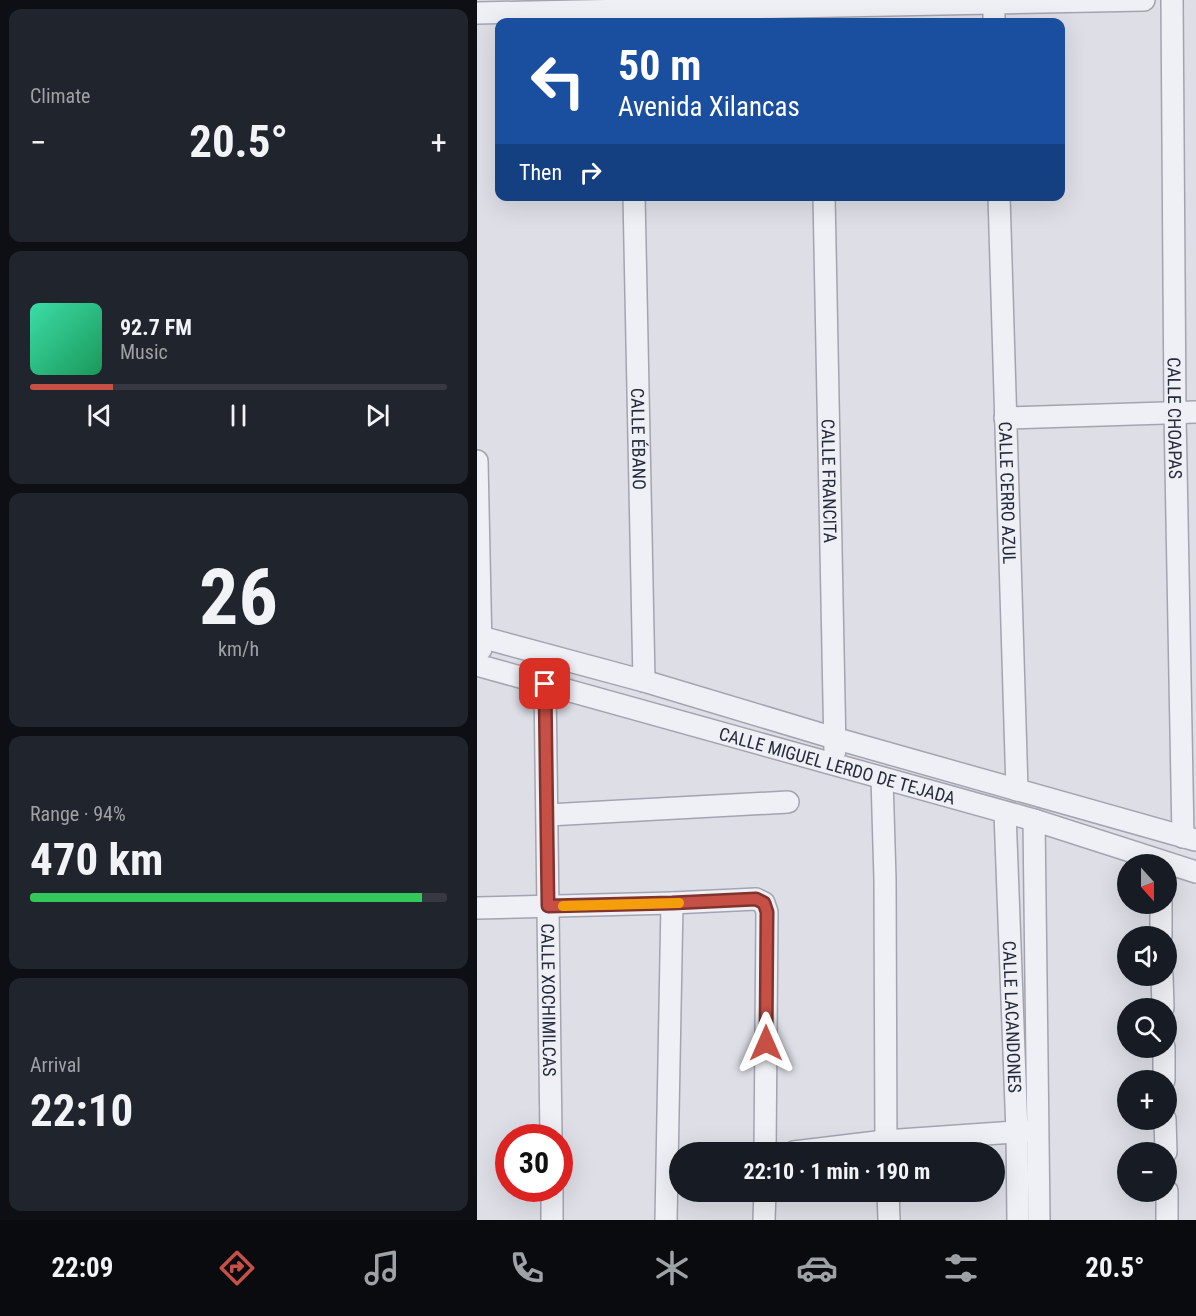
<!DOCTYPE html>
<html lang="en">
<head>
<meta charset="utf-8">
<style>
	body { margin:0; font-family:"Roboto Condensed",sans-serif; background:#20242c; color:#f1f3f6; height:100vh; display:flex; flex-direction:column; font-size:22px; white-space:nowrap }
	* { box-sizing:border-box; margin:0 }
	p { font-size:20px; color:#9ea1a6 }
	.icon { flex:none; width:33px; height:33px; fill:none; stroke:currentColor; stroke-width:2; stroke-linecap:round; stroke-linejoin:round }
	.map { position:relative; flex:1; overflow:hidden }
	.details { display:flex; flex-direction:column; gap:9px; padding:9px; background:#0d0f14; width:477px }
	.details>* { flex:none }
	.hud { position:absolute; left:18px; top:18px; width:570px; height:183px; border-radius:12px; box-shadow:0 6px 24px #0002; background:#1a4fa0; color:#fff; overflow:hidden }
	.needle { width:39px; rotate:159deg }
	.buttons { position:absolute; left:640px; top:854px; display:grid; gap:12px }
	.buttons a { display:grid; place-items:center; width:60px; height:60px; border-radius:50%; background:#171b24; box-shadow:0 6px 24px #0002; font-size:30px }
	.speed { position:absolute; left:18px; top:1124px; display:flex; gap:12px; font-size:30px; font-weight:700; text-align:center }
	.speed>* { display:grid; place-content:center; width:78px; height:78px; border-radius:50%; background:#171b24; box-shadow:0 6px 24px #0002; line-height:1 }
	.speed .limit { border:9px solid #d22; background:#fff; color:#111 }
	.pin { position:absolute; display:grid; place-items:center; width:51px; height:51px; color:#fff; margin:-26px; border-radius:12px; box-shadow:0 3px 9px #0006 }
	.me { position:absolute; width:66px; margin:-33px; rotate:0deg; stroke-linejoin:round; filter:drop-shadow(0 0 4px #0008) }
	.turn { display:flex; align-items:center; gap:21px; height:126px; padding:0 24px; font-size:27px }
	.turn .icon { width:78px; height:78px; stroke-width:2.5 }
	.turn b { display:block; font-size:42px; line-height:51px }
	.then { display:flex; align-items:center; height:57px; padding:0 24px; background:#0003; gap:12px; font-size:22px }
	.big { font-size:45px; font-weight:700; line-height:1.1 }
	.details .card { flex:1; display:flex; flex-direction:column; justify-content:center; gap:9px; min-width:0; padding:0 21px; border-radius:12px; background:#20242c }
	.details .dial { align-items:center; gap:0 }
	.dial b { font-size:78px; line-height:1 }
	.song { display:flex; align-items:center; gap:18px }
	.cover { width:72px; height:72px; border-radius:9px; background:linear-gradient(135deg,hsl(160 70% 55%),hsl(150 70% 35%)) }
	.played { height:6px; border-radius:3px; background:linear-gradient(90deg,#c65046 20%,#363941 20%) }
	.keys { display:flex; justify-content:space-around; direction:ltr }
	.heat { display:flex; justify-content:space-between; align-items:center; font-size:33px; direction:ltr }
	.charge { height:9px; border-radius:4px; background:linear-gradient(90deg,#34c759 94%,#363941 0) }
	.trip { position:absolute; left:192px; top:1142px; width:336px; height:60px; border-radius:30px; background:#171b24; box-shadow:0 6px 24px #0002; font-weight:700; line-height:60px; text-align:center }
	.tabs { display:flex; height:96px; justify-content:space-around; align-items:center; background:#090b0e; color:#9ea1a6 }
	.tabs .icon { width:42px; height:42px }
	.tabs .on { color:#c65046 }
	.tabs b { font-size:27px; color:#f1f3f6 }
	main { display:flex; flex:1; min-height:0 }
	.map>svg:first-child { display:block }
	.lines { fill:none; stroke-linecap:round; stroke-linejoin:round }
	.minor-casing { stroke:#a3a4b0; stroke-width:24 }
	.minor { stroke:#eff0f5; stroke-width:21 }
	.route-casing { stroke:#81342e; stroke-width:15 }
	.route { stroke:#c65046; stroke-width:10 }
	.slow { stroke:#f59e0b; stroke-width:10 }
	.labels { text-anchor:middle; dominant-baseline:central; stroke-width:5; stroke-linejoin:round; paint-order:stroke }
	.street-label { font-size:18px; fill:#272a3c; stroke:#ecedf4 }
</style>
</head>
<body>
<main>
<section class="details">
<div class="card"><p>Climate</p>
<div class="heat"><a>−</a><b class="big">20.5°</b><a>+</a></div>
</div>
<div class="card">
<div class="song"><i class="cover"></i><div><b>92.7 FM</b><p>Music</p></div></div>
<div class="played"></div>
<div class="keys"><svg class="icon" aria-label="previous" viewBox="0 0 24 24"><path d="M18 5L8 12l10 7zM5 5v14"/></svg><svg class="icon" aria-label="pause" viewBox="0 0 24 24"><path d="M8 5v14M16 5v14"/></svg><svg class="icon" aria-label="next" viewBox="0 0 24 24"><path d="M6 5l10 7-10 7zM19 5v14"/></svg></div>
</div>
<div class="card dial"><b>26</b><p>km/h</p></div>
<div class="card"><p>Range · 94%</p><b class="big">470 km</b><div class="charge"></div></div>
<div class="card"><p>Arrival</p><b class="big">22:10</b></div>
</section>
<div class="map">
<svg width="719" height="1220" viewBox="0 0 719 1220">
	<rect width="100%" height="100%" fill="#dddee6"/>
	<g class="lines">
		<defs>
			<g id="minor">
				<polyline points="517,0 517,22"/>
				<path id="s1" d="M695 0 698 413 706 837"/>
				<polyline points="0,13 667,0"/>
				<path id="s2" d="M157 196 167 681"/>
				<path id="s3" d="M347 196 358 751"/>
				<path id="s4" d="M522 196 540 790"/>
				<polyline points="528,418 719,412"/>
				<polyline points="0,461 4,649"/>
				<polyline points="0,636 167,681 357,738 718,840"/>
				<path id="s5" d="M0 665 557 820 719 872"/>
				<path id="s6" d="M68 684 74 1137"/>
				<polyline points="405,778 408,879 409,1152"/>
				<path id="s7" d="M528 813 540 1132 541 1220"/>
				<polyline points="71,815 311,802"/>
				<polyline points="557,820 562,1220"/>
				<polyline points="684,903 684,936"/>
				<polyline points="0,908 195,903 279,899 287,903 290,912 288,1152"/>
				<polyline points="685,975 686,1008"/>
				<polyline points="687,1047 687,1080"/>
				<polyline points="688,1119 689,1152"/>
				<polyline points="317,1152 408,1141 552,1131"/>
				<polyline points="75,1188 75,1220"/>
				<polyline points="411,1191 412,1220"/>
				<polyline points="690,1191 690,1220"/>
				<polyline points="189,1220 195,903"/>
				<polyline points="287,1220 288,1191"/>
			</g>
		</defs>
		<!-- minor casing -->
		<use href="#minor" class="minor-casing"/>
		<!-- minor -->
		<use href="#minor" class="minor"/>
	</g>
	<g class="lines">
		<defs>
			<polyline id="route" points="68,684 71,906 195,903 279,899 287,903 290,912 289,1043"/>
		</defs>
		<!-- route casing -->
		<use href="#route" class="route-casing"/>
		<!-- route -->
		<use href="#route" class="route"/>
		<!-- slow -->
		<polyline class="slow" points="86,906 202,903"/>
	</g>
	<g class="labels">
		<!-- street labels -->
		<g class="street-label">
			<text stroke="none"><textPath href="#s1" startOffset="418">CALLE CHOAPAS</textPath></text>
			<text stroke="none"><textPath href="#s2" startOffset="243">CALLE ÉBANO</textPath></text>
			<text stroke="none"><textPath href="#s3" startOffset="285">CALLE FRANCITA</textPath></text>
			<text stroke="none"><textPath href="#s4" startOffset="297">CALLE CERRO AZUL</textPath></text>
			<text stroke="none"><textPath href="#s5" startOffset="374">CALLE MIGUEL LERDO DE TEJADA</textPath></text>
			<text stroke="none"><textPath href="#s6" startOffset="316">CALLE XOCHIMILCAS</textPath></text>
			<text stroke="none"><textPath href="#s7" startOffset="204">CALLE LACANDONES</textPath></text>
		</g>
	</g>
</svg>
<div class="buttons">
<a><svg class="needle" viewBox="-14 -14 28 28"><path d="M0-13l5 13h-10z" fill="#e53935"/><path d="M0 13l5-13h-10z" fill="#9ea1a6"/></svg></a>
<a><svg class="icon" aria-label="sound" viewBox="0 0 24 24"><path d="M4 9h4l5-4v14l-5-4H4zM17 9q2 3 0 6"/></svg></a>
<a><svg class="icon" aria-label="search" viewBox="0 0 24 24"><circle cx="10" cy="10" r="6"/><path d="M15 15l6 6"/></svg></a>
<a>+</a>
<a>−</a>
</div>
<div class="speed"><div class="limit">30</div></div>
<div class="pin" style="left:68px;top:684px;background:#d93025"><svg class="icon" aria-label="arrive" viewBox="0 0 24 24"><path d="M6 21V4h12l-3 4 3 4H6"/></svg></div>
<svg class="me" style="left:289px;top:1043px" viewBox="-20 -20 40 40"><path d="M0-17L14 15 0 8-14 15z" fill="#c65046" stroke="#fff" stroke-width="4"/></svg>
<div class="trip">22:10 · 1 min · 190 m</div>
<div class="hud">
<div class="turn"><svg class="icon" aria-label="left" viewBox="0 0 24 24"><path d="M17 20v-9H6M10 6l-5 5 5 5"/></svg><div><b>50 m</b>Avenida Xilancas</div></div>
<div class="then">Then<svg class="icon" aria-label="right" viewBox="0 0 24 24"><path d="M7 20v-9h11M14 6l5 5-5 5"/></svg></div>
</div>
</div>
</main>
<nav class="tabs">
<b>22:09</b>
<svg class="icon on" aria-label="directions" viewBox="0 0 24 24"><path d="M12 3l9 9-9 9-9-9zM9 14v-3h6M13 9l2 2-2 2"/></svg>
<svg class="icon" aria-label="music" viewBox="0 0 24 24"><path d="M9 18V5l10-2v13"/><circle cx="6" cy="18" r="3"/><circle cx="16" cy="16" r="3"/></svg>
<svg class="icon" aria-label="phone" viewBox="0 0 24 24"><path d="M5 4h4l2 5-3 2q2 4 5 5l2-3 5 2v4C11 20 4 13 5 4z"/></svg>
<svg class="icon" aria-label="climate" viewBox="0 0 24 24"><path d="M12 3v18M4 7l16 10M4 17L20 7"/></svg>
<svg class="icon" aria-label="car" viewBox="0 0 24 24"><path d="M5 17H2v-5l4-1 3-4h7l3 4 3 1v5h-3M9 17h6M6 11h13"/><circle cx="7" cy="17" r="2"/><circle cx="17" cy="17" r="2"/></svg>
<svg class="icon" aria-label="filters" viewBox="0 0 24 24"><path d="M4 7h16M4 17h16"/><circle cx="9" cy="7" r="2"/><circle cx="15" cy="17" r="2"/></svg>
<b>20.5°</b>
</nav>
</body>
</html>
